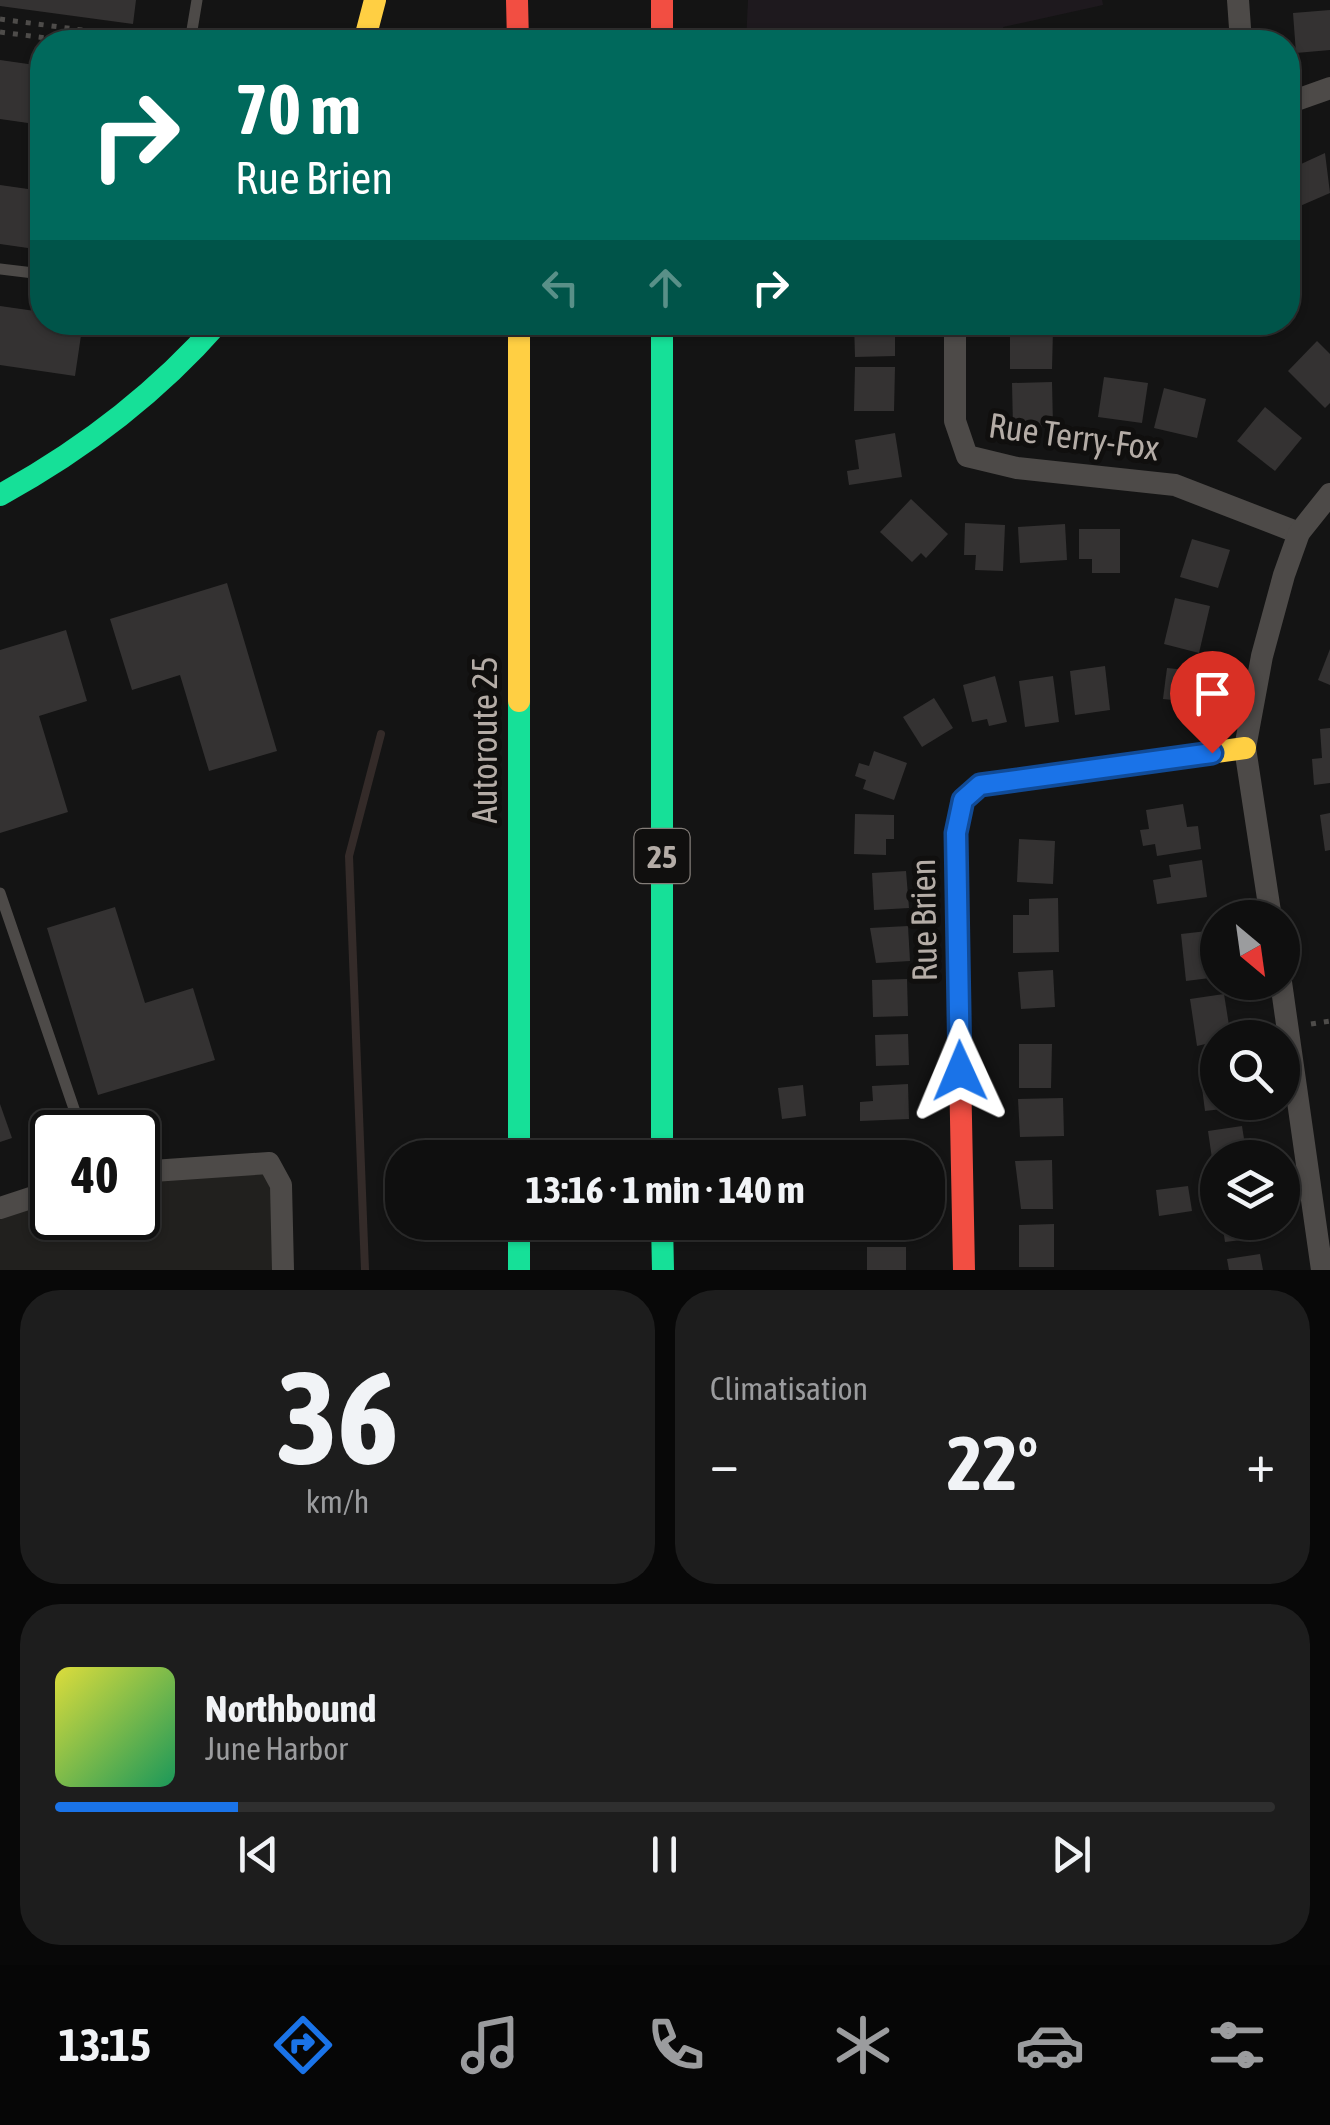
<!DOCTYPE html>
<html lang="fr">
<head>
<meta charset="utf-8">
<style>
	body { margin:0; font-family:"Asap Condensed",sans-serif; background:#1d1d1d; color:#f1f3f6; height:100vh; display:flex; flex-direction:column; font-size:38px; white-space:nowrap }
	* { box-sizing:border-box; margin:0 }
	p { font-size:32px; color:#9b9c9e }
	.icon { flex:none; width:55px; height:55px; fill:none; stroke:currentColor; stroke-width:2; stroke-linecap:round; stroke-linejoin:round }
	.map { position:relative; height:1270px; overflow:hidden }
	.side { display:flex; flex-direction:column; gap:20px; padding:20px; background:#080808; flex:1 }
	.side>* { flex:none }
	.top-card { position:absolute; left:30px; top:30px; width:1270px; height:305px; border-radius:40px; box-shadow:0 2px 8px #0004,0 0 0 2px #2f2f2f; background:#00695c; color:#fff; overflow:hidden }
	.needle { width:65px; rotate:151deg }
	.fabs { position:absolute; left:1200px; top:900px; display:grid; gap:20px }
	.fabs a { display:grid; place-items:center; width:100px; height:100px; border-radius:50%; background:#0f0f0f; box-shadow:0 2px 8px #0004,0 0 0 2px #2f2f2f; font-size:50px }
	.speed { position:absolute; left:30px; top:1110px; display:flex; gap:20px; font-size:50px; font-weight:700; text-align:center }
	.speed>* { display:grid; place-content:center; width:130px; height:130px; border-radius:50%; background:#0f0f0f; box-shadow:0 2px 8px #0004,0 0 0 2px #2f2f2f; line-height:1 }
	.speed .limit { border:5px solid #111; border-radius:15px; background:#fff; color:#111 }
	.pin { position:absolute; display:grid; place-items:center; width:85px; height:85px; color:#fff; margin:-102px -42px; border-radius:50% 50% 50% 0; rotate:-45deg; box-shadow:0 0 10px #0007 }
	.pin .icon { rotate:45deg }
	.me { position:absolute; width:110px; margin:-55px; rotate:359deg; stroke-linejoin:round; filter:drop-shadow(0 0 8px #0008) }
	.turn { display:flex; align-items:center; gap:35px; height:210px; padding:0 40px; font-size:45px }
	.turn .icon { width:130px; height:130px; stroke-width:2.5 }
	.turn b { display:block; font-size:70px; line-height:85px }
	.lanes { display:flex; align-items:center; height:95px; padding:0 40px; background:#0003; justify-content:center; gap:50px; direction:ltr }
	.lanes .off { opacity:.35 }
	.big { font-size:75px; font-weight:700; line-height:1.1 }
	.side .tile { flex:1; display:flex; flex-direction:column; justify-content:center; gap:15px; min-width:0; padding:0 35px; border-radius:40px; background:#1d1d1d }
	.side .dial { align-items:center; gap:0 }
	.dial b { font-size:130px; line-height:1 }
	.song { display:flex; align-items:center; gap:30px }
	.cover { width:120px; height:120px; border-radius:15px; background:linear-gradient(135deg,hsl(60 70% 55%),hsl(150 70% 35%)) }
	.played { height:10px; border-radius:5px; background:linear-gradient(90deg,#1a73e8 15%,#2f2f2f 15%) }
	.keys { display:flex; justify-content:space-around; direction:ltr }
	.heat { display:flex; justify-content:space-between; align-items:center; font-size:55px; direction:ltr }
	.side .tiles { flex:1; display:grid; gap:20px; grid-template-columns:1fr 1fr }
	.tile:last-child { grid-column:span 2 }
	.trip { position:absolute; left:385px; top:1140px; width:560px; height:100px; border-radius:40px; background:#0f0f0f; box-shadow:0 2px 8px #0004,0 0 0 2px #2f2f2f; font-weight:700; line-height:100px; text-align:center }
	.tabs { display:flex; height:160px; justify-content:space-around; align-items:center; background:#060606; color:#9b9c9e }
	.tabs .icon { width:70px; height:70px }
	.tabs .current { color:#1a73e8 }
	.tabs b { font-size:45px; color:#f1f3f6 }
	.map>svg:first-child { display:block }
	.built { fill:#21201e }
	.green { fill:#1e191e }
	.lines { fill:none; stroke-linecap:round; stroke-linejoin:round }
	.stream { stroke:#342b29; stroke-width:8 }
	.building { fill:#343232 }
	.path { stroke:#4e4c4a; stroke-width:5; stroke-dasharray:5 8; stroke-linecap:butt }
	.lane { stroke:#4d4a48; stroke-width:11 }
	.street { stroke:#4d4a48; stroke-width:22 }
	.fast { stroke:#16e098; stroke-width:22 }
	.slow { stroke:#ffcf43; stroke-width:22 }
	.jam { stroke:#f24e42; stroke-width:22 }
	.route-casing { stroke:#114b97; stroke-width:25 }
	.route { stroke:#1a73e8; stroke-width:18 }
	.labels { text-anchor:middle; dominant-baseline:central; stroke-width:10; stroke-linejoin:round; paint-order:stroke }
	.shield { fill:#100f0e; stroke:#837d78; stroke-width:2.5 }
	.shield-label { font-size:32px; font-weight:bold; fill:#b4aca6 }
	.street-label { font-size:35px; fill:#b4aca6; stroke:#100f0e }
</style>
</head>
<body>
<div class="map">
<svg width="1330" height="1270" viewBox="0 0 1330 1270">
	<rect width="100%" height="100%" fill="#141414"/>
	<!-- built -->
	<polygon class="built" points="269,1163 279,1270 0,1270 0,1208 52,1191 52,1218 138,1218 138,1173"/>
	<!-- green -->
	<polygon class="green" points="748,0 1102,0 1103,5 1003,27 1006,42 957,42 955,36 937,42 746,42"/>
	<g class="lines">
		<!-- stream -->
		<polyline class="stream" points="365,1270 349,856 381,734"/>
	</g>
	<!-- building -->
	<g class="building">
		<polygon points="0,0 136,0 133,24 0,6"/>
		<polygon points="1330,10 1330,50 1296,53 1293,13"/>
		<polygon points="0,60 42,66 42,125 0,119"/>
		<polygon points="1325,153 1330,193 1300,206 1288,170"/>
		<polygon points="0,185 42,191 42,250 0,244"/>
		<polygon points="0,306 42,312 42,322 83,322 75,376 0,365"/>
		<polygon points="854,322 895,322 895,356 855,357"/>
		<polygon points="1010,330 1053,330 1052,369 1010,369"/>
		<polygon points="1317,341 1330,354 1330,403 1325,408 1288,371"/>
		<polygon points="855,367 895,367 894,411 854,411"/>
		<polygon points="1104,377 1148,383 1142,423 1098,417"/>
		<polygon points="1052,382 1053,426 1013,427 1012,383"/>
		<polygon points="1164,388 1206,399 1197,438 1154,428"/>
		<polygon points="1265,407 1302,438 1275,471 1237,441"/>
		<polygon points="895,433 902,477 849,485 847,471 859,469 855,440"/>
		<polygon points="911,499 948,534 926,558 921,553 912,562 880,532"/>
		<polygon points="965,523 1005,525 1003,571 975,570 976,555 964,555"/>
		<polygon points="1065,524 1067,560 1020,563 1018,527"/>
		<polygon points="1079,529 1120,529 1120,573 1092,573 1092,559 1079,559"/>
		<polygon points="1192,539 1230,550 1218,588 1180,577"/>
		<polygon points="227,583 277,751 209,771 180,675 132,690 110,619"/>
		<polygon points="1175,598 1210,606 1199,653 1164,644"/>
		<polygon points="66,630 87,701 39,716 68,812 0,833 0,650"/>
		<polygon points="1330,649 1330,685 1318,680"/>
		<polygon points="1105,666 1110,710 1075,715 1070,671"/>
		<polygon points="1167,668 1205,672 1201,703 1163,699"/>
		<polygon points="995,676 1007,722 989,726 987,719 972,722 963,685"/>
		<polygon points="1053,676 1059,722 1025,727 1019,681"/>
		<polygon points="934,698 953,728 922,747 903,717"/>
		<polygon points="1330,728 1330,783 1314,785 1312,759 1322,758 1320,729"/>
		<polygon points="874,751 907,763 894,800 863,789 866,780 855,776 859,763 869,766"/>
		<polygon points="1183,804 1187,827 1198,826 1201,849 1157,856 1155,844 1143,846 1140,830 1149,829 1146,810"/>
		<polygon points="1330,813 1330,850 1325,851 1320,815"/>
		<polygon points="855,814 894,815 894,839 886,839 886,855 854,854"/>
		<polygon points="1019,839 1055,841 1053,884 1017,882"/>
		<polygon points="1202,860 1207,897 1157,904 1153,880 1171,877 1169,865"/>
		<polygon points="906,871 909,908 874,910 872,873"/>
		<polygon points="1058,898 1059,952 1013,953 1013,915 1029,915 1029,899"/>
		<polygon points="115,907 145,1003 193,988 215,1060 98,1095 47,928"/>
		<polygon points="908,926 910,961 876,963 870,928"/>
		<polygon points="1216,930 1218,977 1186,981 1181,934"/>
		<polygon points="1053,970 1055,1007 1021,1009 1018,972"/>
		<polygon points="907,979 908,1016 873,1017 872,980"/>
		<polygon points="1224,994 1231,1038 1197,1046 1190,999"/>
		<polygon points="908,1034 909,1065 876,1066 875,1035"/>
		<polygon points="1019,1044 1052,1044 1051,1088 1019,1088"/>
		<polygon points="1218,1062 1218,1102 1239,1102 1239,1107 1205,1111 1199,1064"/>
		<polygon points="908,1084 909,1119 860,1121 860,1102 873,1101 872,1086"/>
		<polygon points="803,1085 806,1116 782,1119 778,1088"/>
		<polygon points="1063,1098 1064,1136 1020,1137 1018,1099"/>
		<polygon points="0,1104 12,1138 0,1142"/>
		<polygon points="1242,1126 1247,1158 1218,1158 1215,1179 1208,1131"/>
		<polygon points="908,1142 908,1158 869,1158 869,1143"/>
		<polygon points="1052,1160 1053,1209 1021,1209 1015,1161"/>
		<polygon points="1188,1186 1192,1211 1159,1216 1156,1190"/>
		<polygon points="873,1222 908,1222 908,1228 874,1230"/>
		<polygon points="1222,1222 1256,1222 1258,1238 1225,1242"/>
		<polygon points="1054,1224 1054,1267 1019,1267 1019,1225"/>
		<rect x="867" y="1247" width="39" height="23"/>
		<polygon points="1260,1254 1263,1270 1229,1270 1227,1259"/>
	</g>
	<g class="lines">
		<!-- path -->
		<g class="path">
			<polyline points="0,19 171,42"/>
			<polyline points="0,32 76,42"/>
			<polyline points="1311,1024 1330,1021"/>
		</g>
		<!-- lane -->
		<g class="lane">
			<polyline points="190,42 197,0"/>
			<polyline points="0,269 42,274"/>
			<polyline points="0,893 82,1132"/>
		</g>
		<!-- street -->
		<g class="street">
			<polyline points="1238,0 1241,42"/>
			<polyline points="1288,103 1330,88"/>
			<polyline points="955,322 955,421 967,456 1017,468 1175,485 1299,533"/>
			<polyline points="1271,918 1245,748 1262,656 1284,575 1299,533 1330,494"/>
			<polyline points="1281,982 1322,1270"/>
			<polyline points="138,1172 269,1163 281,1185 283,1270"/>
			<polyline points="0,1208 52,1191"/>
		</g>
		<!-- fast -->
		<g class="fast">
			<polyline points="662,322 662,1158"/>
			<path d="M0 495C84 449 156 394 219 322"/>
			<polyline points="519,701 519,1158"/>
			<polyline points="519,1222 519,1270"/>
			<polyline points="662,1222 663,1270"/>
		</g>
		<!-- slow -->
		<g class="slow">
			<polyline points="364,42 375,0"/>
			<polyline points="519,322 519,701"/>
			<polyline points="958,968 956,833 963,799 980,785 1245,748"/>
		</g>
		<!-- jam -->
		<g class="jam">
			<polyline points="517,0 518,42"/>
			<polyline points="662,0 662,42"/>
			<polyline points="958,968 964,1270"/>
		</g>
	</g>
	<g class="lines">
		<defs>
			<polyline id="route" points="960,1071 956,833 963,800 980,785 1212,753"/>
		</defs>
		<!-- route casing -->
		<use href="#route" class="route-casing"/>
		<!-- route -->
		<use href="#route" class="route"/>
	</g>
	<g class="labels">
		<!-- shield labels -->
		<rect class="shield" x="634.5" y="829" width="55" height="54" rx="8"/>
		<g class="shield-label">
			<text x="662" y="856">25</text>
		</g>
		<!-- street labels -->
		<g class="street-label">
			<text transform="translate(1074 436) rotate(8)">Rue Terry-Fox</text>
			<text transform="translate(484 740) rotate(-90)">Autoroute 25</text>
			<text transform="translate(923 920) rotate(-91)">Rue Brien</text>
		</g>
	</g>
</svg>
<div class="fabs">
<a><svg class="needle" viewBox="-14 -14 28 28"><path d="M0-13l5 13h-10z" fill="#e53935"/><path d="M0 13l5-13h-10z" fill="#9b9c9e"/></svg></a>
<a><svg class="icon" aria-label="search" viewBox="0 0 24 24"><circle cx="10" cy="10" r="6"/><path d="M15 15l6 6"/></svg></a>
<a><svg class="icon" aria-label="layers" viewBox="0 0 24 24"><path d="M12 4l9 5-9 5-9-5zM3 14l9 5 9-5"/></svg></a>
</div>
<div class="speed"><div class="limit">40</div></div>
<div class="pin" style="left:1212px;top:753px;background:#d93025"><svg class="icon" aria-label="arrive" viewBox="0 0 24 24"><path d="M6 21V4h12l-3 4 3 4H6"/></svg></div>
<svg class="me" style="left:960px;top:1071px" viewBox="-20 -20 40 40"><path d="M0-17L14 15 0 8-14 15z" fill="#1a73e8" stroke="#fff" stroke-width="4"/></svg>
<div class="trip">13:16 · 1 min · 140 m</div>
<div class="top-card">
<div class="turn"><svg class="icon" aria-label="right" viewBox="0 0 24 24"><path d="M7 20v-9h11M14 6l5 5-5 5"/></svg><div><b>70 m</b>Rue Brien</div></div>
<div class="lanes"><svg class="icon off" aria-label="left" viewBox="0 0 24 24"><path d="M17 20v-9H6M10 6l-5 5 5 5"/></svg><svg class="icon off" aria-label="ahead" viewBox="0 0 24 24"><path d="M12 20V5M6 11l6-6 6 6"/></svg><svg class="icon" aria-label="right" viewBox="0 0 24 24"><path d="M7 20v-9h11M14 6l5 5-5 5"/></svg></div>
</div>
</div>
<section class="side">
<div class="tiles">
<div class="tile dial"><b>36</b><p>km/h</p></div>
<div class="tile"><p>Climatisation</p>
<div class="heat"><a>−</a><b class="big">22°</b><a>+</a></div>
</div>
<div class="tile">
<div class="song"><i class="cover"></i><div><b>Northbound</b><p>June Harbor</p></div></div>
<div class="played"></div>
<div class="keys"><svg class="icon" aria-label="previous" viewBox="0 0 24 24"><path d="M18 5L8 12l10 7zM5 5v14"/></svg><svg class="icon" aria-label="pause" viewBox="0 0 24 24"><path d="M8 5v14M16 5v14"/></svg><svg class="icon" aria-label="next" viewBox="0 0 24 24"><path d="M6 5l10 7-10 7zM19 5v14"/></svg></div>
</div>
</div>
</section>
<nav class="tabs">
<b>13:15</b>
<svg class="icon current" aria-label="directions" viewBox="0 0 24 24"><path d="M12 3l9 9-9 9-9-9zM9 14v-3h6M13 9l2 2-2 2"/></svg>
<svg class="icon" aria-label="music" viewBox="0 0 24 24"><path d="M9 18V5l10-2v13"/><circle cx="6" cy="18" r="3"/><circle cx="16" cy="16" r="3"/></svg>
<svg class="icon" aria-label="phone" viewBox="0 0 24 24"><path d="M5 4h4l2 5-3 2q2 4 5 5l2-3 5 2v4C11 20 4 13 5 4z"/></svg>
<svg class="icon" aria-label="climate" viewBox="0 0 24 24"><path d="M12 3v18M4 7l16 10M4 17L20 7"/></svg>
<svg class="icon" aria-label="car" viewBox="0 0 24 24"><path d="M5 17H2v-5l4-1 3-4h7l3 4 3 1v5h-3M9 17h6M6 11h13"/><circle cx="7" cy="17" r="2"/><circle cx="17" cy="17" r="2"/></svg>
<svg class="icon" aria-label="filters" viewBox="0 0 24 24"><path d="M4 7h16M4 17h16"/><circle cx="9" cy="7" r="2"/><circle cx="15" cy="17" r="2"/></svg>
</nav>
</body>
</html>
